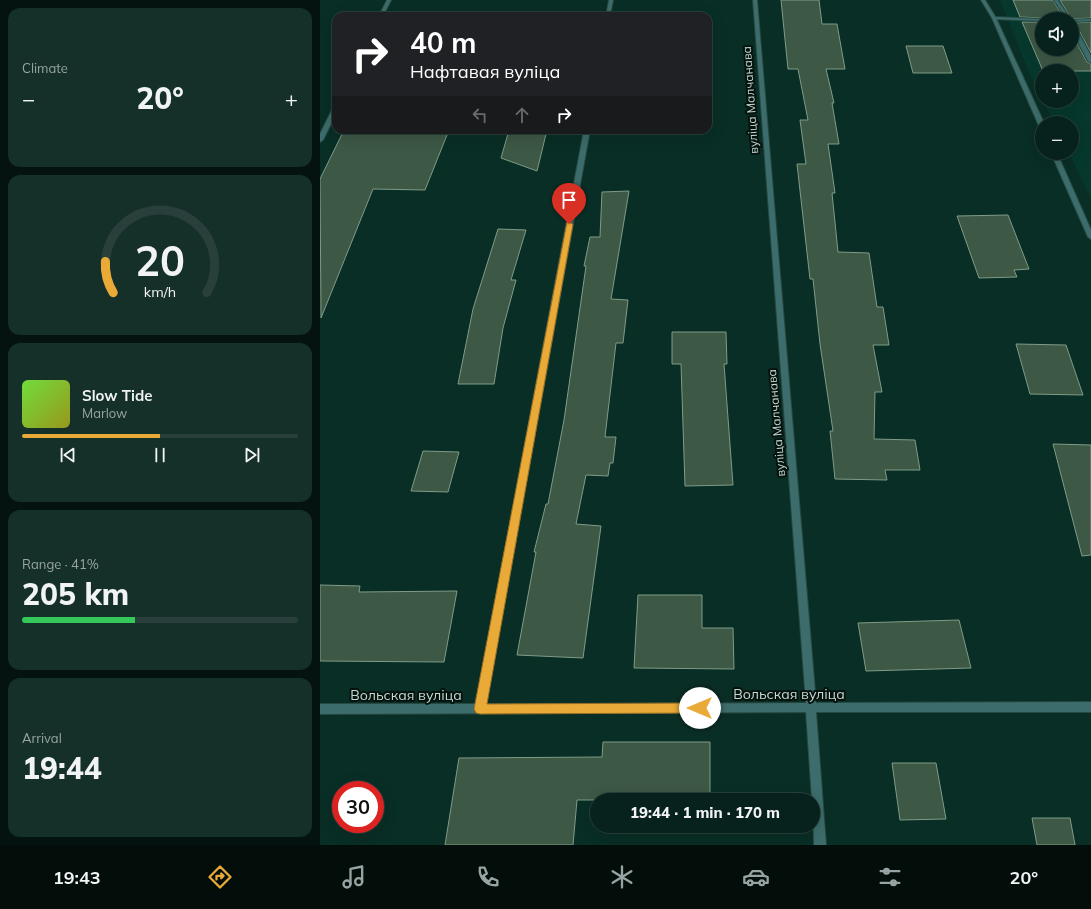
<!DOCTYPE html>
<html lang="en">
<head>
<meta charset="utf-8">
<style>
	body { margin:0; font-family:Mulish,sans-serif; background:#152f29; color:#f1f3f6; height:100vh; display:flex; flex-direction:column; font-size:15px; white-space:nowrap }
	* { box-sizing:border-box; margin:0 }
	p { font-size:13px; color:#98a4a3 }
	.icon { flex:none; width:22px; height:22px; fill:none; stroke:currentColor; stroke-width:2; stroke-linecap:round; stroke-linejoin:round }
	.map { position:relative; flex:1; overflow:hidden }
	.details { display:flex; flex-direction:column; gap:8px; padding:8px; background:#04130f; width:320px }
	.details>* { flex:none }
	.guide { position:absolute; left:12px; top:12px; width:380px; height:122px; border-radius:12px; box-shadow:0 4px 16px #0002,0 0 0 1px #283f3b; background:#202124; color:#fff; overflow:hidden }
	.controls { position:absolute; left:715px; top:12px; display:grid; gap:8px }
	.controls a { display:grid; place-items:center; width:44px; height:44px; border-radius:50%; background:#07221c; box-shadow:0 4px 16px #0002,0 0 0 1px #283f3b; font-size:20px }
	.speed { position:absolute; left:12px; top:781px; display:flex; gap:8px; font-size:20px; font-weight:700; text-align:center }
	.speed>* { display:grid; place-content:center; width:52px; height:52px; border-radius:50%; background:#07221c; box-shadow:0 4px 16px #0002,0 0 0 1px #283f3b; line-height:1 }
	.speed .limit { border:6px solid #d22; background:#fff; color:#111 }
	.pin { position:absolute; display:grid; place-items:center; width:34px; height:34px; color:#fff; margin:-41px -17px; border-radius:50% 50% 50% 0; rotate:-45deg; box-shadow:0 0 4px #0007 }
	.pin .icon { rotate:45deg }
	.me { position:absolute; width:44px; margin:-22px; rotate:270deg; stroke-linejoin:round; filter:drop-shadow(0 0 3px #0008) }
	.turn { display:flex; align-items:center; gap:14px; height:84px; padding:0 12px; font-size:18px }
	.turn .icon { width:52px; height:52px; stroke-width:2.5 }
	.turn b { display:block; font-size:28px; line-height:34px }
	.lanes { display:flex; align-items:center; height:38px; padding:0 12px; background:#0003; justify-content:center; gap:20px; direction:ltr }
	.lanes .off { opacity:.35 }
	.big { font-size:30px; font-weight:800; line-height:1.1 }
	.details .widget { flex:1; display:flex; flex-direction:column; justify-content:center; gap:6px; min-width:0; padding:0 14px; border-radius:12px; background:#152f29 }
	.details .dial { align-items:center; gap:0 }
	.dial svg { height:104px; overflow:visible; fill:none; stroke:#283f3b; stroke-width:7; stroke-linecap:round; text-anchor:middle }
	.dial text { fill:#f1f3f6; stroke:none }
	.song { display:flex; align-items:center; gap:12px }
	.cover { width:48px; height:48px; border-radius:6px; background:linear-gradient(135deg,hsl(100 70% 55%),hsl(60 70% 35%)) }
	.played { height:4px; border-radius:2px; background:linear-gradient(90deg,#eaaa38 50%,#283f3b 50%) }
	.keys { display:flex; justify-content:space-around; direction:ltr }
	.heat { display:flex; justify-content:space-between; align-items:center; font-size:22px; direction:ltr }
	.charge { height:6px; border-radius:3px; background:linear-gradient(90deg,#34c759 41%,#283f3b 0) }
	.trip { position:absolute; left:270px; top:793px; width:230px; height:40px; border-radius:20px; background:#07221c; box-shadow:0 4px 16px #0002,0 0 0 1px #283f3b; font-weight:800; line-height:40px; text-align:center }
	.tabs { display:flex; height:64px; justify-content:space-around; align-items:center; background:#030e0b; color:#98a4a3 }
	.tabs .icon { width:28px; height:28px }
	.tabs .selected { color:#eaaa38 }
	.tabs b { font-size:18px; color:#f1f3f6 }
	main { display:flex; flex:1; min-height:0 }
	.map>svg:first-child { display:block }
	.built { fill:#06382d; fill-rule:evenodd }
	.building { fill:#3d5845; stroke:#7f9c88 }
	.lines { fill:none; stroke-linecap:round; stroke-linejoin:round }
	.lane-casing { stroke:#274941; stroke-width:2 }
	.street-casing { stroke:#274941; stroke-width:2 }
	.lane { fill:#3c6c6b; fill-rule:evenodd }
	.street { fill:#3c6c6b; fill-rule:evenodd }
	.route { fill:#eaaa38; stroke:#986e24 }
	.labels { text-anchor:middle; dominant-baseline:central; stroke-width:4; stroke-linejoin:round; paint-order:stroke }
	.street-label { font-size:12px; fill:#c5d8d1; stroke:#05130f }
	.near-street-label { font-size:14px; fill:#c5d8d1; stroke:#05130f }
</style>
</head>
<body>
<main>
<section class="details">
<div class="widget"><p>Climate</p>
<div class="heat"><a>−</a><b class="big">20°</b><a>+</a></div>
</div>
<div class="widget dial"><svg viewBox="0 0 100 80">
<path d="M14 69A42 42 0 1 1 86 69"/>
<path d="M14 69A42 42 0 0 1 8 45" stroke="#eaaa38"/>
<text x="50" y="56" font-size="32" font-weight="700">20</text>
<text x="50" y="72" font-size="11">km/h</text>
</svg></div>
<div class="widget">
<div class="song"><i class="cover"></i><div><b>Slow Tide</b><p>Marlow</p></div></div>
<div class="played"></div>
<div class="keys"><svg class="icon" aria-label="previous" viewBox="0 0 24 24"><path d="M18 5L8 12l10 7zM5 5v14"/></svg><svg class="icon" aria-label="pause" viewBox="0 0 24 24"><path d="M8 5v14M16 5v14"/></svg><svg class="icon" aria-label="next" viewBox="0 0 24 24"><path d="M6 5l10 7-10 7zM19 5v14"/></svg></div>
</div>
<div class="widget"><p>Range · 41%</p><b class="big">205 km</b><div class="charge"></div></div>
<div class="widget"><p>Arrival</p><b class="big">19:44</b></div>
</section>
<div class="map">
<svg width="771" height="845" viewBox="0 0 771 845">
	<rect width="100%" height="100%" fill="#092e25"/>
	<!-- built -->
	<path class="built" d="M680 0H771V199L749 153H752V123H734L723 101H752V71H722V99L710 75ZM722 19H752V49H722Z"/>
	<!-- building -->
	<g class="building">
		<polygon points="461,0 499,0 502,24 517,24 525,69 506,69 514,103 512,103 519,144 508,144 515,193 512,193 518,252 549,253 557,307 563,307 569,345 553,345 562,392 555,392 554,439 595,440 600,470 565,470 567,480 515,479 510,431 513,431 500,344 493,279 490,279 477,164 486,164 480,120 488,120 478,69 468,69"/>
		<polygon points="693,0 733,0 744,19 700,17"/>
		<polygon points="740,0 771,0 771,18 751,19"/>
		<polygon points="702,22 722,22 722,49 752,49 752,34 767,62 771,64 771,71 723,71"/>
		<polygon points="771,22 771,53 756,25 754,23"/>
		<polygon points="586,46 623,46 632,73 593,73"/>
		<polygon points="24,130 129,130 105,190 53,189 1,318 0,179"/>
		<polygon points="189,130 227,130 217,171 181,158"/>
		<polygon points="309,191 291,299 308,300 303,343 296,343 285,437 296,437 293,463 290,463 288,476 266,475 256,524 281,526 263,658 197,655 216,552 214,552 226,504 228,504 244,420 266,266 264,266 270,237 280,237 282,192"/>
		<polygon points="688,215 709,269 694,270 697,277 659,278 637,216"/>
		<polygon points="178,229 206,230 191,280 196,280 183,328 174,384 138,384 153,309"/>
		<polygon points="352,332 406,332 407,364 404,364 413,485 365,486 361,364 352,364"/>
		<polygon points="696,344 746,345 763,395 710,394"/>
		<polygon points="733,444 771,445 771,555 762,556"/>
		<polygon points="103,451 139,452 128,492 91,491"/>
		<polygon points="0,585 40,586 39,592 137,591 124,662 0,661"/>
		<polygon points="318,595 382,595 382,628 413,628 414,669 314,668"/>
		<polygon points="639,620 651,668 546,671 538,623"/>
		<polygon points="283,742 390,742 390,800 257,800 253,845 125,845 139,758 282,757"/>
		<polygon points="572,763 616,763 626,819 580,820"/>
		<polygon points="712,818 750,818 755,845 717,845"/>
	</g>
	<g class="lines">
		<defs>
			<g id="lane">
				<polygon points="734,0 738,0 750,19 746,19"/>
				<polygon points="672,17 674,17 724,19 722,19 722,21 674,19 672,18"/>
				<polygon points="771,19 771,21 752,22 752,20"/>
				<polygon points="752,24 755,26 771,56 771,63 768,61 752,31"/>
			</g>
			<g id="street">
				<polygon points="67,0 71,0 63,16 59,16"/>
				<polygon points="289,0 293,0 290,16 286,16"/>
				<polygon points="433,0 437,0 496,703 771,702 771,712 496,712 506,845 494,845 493,800 492,800 486,712 0,714 0,704 156,704 264,130 270,130 166,704 486,703"/>
				<polygon points="661,0 665,0 676,18 724,123 722,123 722,128 719,126 672,18"/>
				<polygon points="16,106 16,114 3,140 0,142 0,134 13,108"/>
				<polygon points="731,153 737,153 771,230 771,239 768,237"/>
			</g>
		</defs>
		<!-- lane casing -->
		<use href="#lane" class="lane-casing"/>
		<!-- street casing -->
		<use href="#street" class="street-casing"/>
		<!-- lane -->
		<use href="#lane" class="lane"/>
		<!-- street -->
		<use href="#street" class="street"/>
	</g>
	<!-- route -->
	<polygon class="route" points="247,222 249,222 253,224 167,704 380,703 385,705 386,708 385,712 380,713 160,714 156,713 154,709"/>
	<g class="labels">
		<!-- street labels -->
		<g class="street-label">
			<text transform="translate(430 100) rotate(-94)">вуліца Малчанава</text>
			<text transform="translate(456 423) rotate(-95)">вуліца Малчанава</text>
		</g>
		<!-- near-street labels -->
		<g class="near-street-label">
			<text x="469" y="694">Вольская вуліца</text>
			<text x="86" y="695">Вольская вуліца</text>
		</g>
	</g>
</svg>
<div class="controls">
<a><svg class="icon" aria-label="sound" viewBox="0 0 24 24"><path d="M4 9h4l5-4v14l-5-4H4zM17 9q2 3 0 6"/></svg></a>
<a>+</a>
<a>−</a>
</div>
<div class="speed"><div class="limit">30</div></div>
<div class="pin" style="left:249px;top:224px;background:#d93025"><svg class="icon" aria-label="arrive" viewBox="0 0 24 24"><path d="M6 21V4h12l-3 4 3 4H6"/></svg></div>
<svg class="me" style="left:380px;top:708px" viewBox="-20 -20 40 40"><circle r="19" fill="#fff"/><path d="M0-13L10 11 0 6-10 11z" fill="#eaaa38"/></svg>
<div class="trip">19:44 · 1 min · 170 m</div>
<div class="guide">
<div class="turn"><svg class="icon" aria-label="right" viewBox="0 0 24 24"><path d="M7 20v-9h11M14 6l5 5-5 5"/></svg><div><b>40 m</b>Нафтавая вуліца</div></div>
<div class="lanes"><svg class="icon off" aria-label="left" viewBox="0 0 24 24"><path d="M17 20v-9H6M10 6l-5 5 5 5"/></svg><svg class="icon off" aria-label="ahead" viewBox="0 0 24 24"><path d="M12 20V5M6 11l6-6 6 6"/></svg><svg class="icon" aria-label="right" viewBox="0 0 24 24"><path d="M7 20v-9h11M14 6l5 5-5 5"/></svg></div>
</div>
</div>
</main>
<nav class="tabs">
<b>19:43</b>
<svg class="icon selected" aria-label="directions" viewBox="0 0 24 24"><path d="M12 3l9 9-9 9-9-9zM9 14v-3h6M13 9l2 2-2 2"/></svg>
<svg class="icon" aria-label="music" viewBox="0 0 24 24"><path d="M9 18V5l10-2v13"/><circle cx="6" cy="18" r="3"/><circle cx="16" cy="16" r="3"/></svg>
<svg class="icon" aria-label="phone" viewBox="0 0 24 24"><path d="M5 4h4l2 5-3 2q2 4 5 5l2-3 5 2v4C11 20 4 13 5 4z"/></svg>
<svg class="icon" aria-label="climate" viewBox="0 0 24 24"><path d="M12 3v18M4 7l16 10M4 17L20 7"/></svg>
<svg class="icon" aria-label="car" viewBox="0 0 24 24"><path d="M5 17H2v-5l4-1 3-4h7l3 4 3 1v5h-3M9 17h6M6 11h13"/><circle cx="7" cy="17" r="2"/><circle cx="17" cy="17" r="2"/></svg>
<svg class="icon" aria-label="filters" viewBox="0 0 24 24"><path d="M4 7h16M4 17h16"/><circle cx="9" cy="7" r="2"/><circle cx="15" cy="17" r="2"/></svg>
<b>20°</b>
</nav>
</body>
</html>
